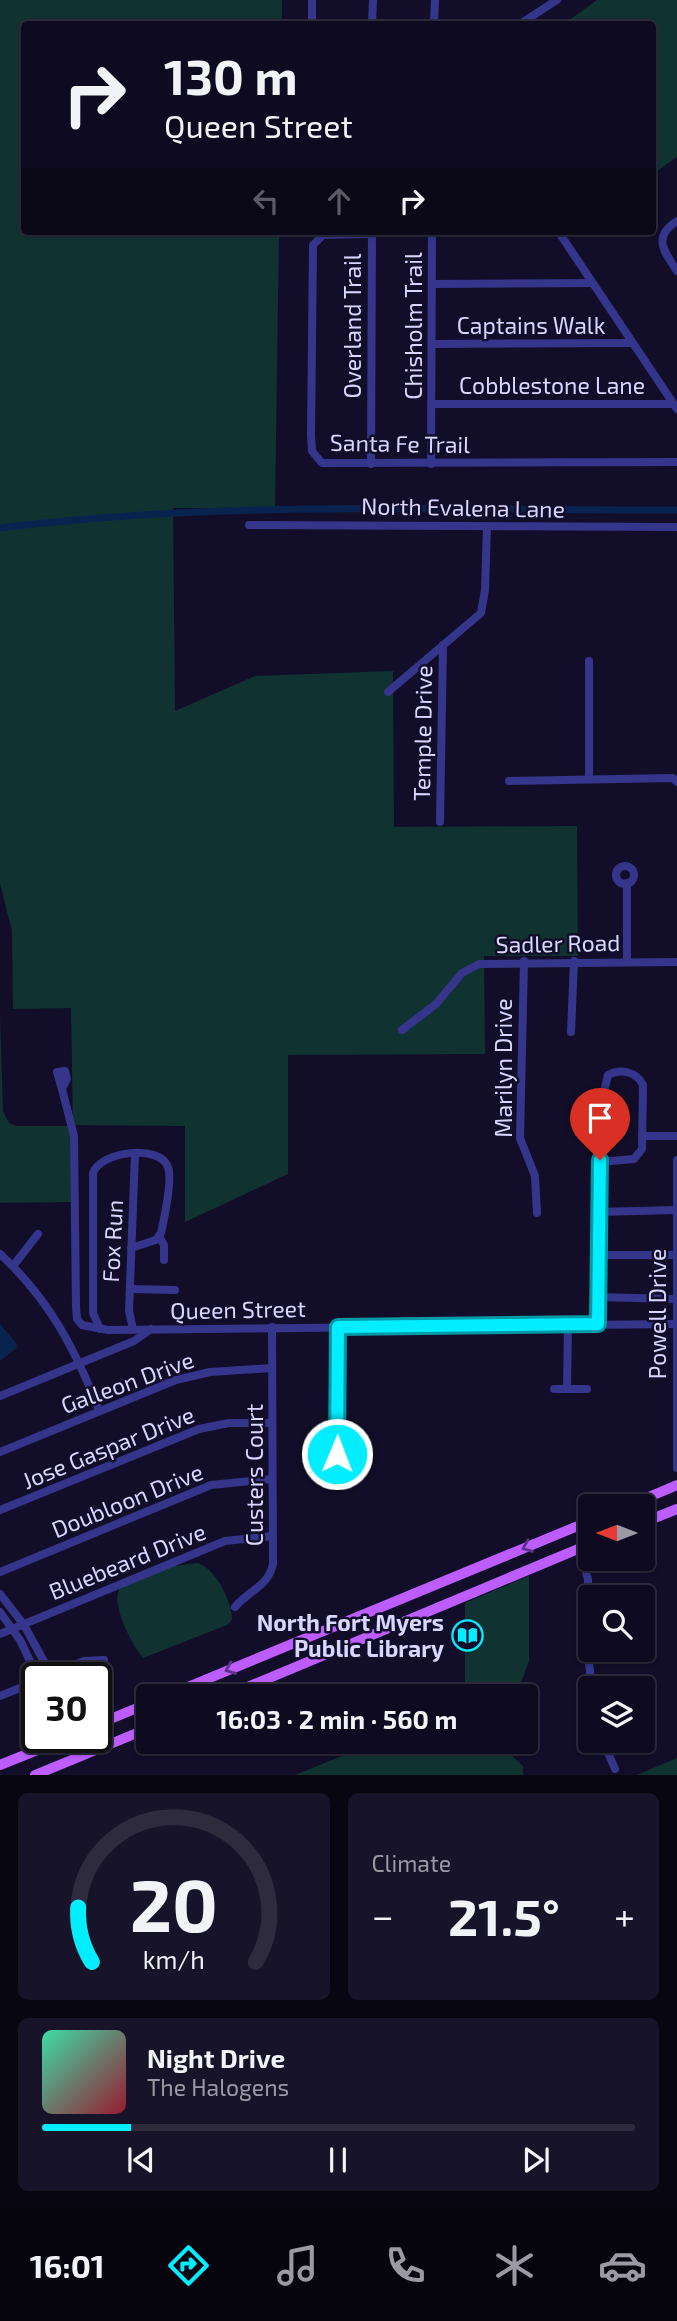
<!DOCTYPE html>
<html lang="en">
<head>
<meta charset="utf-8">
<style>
	body { margin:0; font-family:"Exo 2",sans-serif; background:#171328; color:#f1f3f6; height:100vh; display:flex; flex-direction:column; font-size:26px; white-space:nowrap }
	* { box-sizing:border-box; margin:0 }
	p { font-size:23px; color:#9b9aa4 }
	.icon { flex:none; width:38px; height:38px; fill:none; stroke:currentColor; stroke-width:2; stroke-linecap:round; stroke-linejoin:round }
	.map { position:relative; height:1775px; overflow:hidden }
	.side { display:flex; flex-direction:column; gap:18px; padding:18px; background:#080611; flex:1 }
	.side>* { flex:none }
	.guide { position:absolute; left:21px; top:21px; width:635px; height:214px; border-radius:7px; box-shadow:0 2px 5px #0004,0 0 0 2px #2e2b3d; background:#0e0a1f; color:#f1f3f6; overflow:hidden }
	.needle { width:46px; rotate:270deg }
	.buttons { position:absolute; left:578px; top:1494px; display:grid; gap:14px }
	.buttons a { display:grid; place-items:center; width:77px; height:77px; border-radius:7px; background:#0e0a1f; box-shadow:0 2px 5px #0004,0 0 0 2px #2e2b3d; font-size:35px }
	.speed { position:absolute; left:21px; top:1662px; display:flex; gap:14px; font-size:35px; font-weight:700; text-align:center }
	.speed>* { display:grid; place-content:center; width:91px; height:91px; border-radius:50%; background:#0e0a1f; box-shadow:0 2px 5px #0004,0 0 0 2px #2e2b3d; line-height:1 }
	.speed .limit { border:4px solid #111; border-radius:10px; background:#fff; color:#111 }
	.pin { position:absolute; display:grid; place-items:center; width:60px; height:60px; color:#fff; margin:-72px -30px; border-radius:50% 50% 50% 0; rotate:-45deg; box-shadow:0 0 7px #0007 }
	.pin .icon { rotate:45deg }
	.me { position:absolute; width:77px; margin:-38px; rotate:1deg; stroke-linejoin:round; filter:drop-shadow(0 0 5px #0008) }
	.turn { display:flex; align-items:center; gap:24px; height:147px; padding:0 28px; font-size:32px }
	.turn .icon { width:91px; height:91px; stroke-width:2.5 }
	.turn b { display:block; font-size:49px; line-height:60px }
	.lanes { display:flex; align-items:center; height:66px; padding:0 28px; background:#0003; justify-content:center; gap:35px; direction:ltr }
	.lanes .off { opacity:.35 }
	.big { font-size:52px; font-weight:700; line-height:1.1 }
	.side .widget { flex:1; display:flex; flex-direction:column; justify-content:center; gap:10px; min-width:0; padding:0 24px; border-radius:10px; background:#171328 }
	.side .dial { align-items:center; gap:0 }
	.dial svg { height:182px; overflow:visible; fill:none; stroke:#2e2b3d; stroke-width:7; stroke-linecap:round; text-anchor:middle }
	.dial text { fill:#f1f3f6; stroke:none }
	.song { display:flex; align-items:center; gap:21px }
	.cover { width:84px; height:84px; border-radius:10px; background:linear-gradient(135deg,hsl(160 70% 55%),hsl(350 70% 35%)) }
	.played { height:7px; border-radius:4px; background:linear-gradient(90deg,#02edff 15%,#2e2b3d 15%) }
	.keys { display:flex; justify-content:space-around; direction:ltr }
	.heat { display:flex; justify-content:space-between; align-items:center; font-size:38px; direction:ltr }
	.side .tiles { flex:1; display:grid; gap:18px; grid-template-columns:1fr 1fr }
	.widget:last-child { grid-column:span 2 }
	.trip { position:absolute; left:136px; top:1684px; width:402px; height:70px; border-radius:7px; background:#0e0a1f; box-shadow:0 2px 5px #0004,0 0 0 2px #2e2b3d; font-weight:700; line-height:70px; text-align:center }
	.tab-bar { display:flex; height:112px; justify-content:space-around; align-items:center; background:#06040c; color:#9b9aa4 }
	.tab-bar .icon { width:49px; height:49px }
	.tab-bar .current { color:#02edff }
	.tab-bar b { font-size:32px; color:#f1f3f6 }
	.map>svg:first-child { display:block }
	.green { fill:#103331 }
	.water { fill:#08244e }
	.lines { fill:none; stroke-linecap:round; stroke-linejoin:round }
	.canal { stroke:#08244e; stroke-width:7 }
	.minor { stroke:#36358c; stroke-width:8 }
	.major { stroke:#bd5dff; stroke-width:10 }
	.oneway { stroke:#5f3289 }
	.route-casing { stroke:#019aa6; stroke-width:18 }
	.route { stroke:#02edff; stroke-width:12 }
	.labels { text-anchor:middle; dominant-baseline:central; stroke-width:5; stroke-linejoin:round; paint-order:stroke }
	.street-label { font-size:23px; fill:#d9d6ff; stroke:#120e29 }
	.poi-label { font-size:23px; font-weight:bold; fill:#d9d6ff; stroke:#120e29; text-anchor:end }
</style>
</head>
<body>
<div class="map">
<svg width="677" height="1775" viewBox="0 0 677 1775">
	<rect width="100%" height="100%" fill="#120e29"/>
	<!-- green -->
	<g class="green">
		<polygon points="0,0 282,0 282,24 24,24 24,231 279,231 275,509 173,508 175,711 255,676 393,671 394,827 577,826 578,956 484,956 485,1054 288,1055 288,1174 185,1222 185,1126 73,1125 71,1008 13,1009 12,931 0,883"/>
		<polygon points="597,0 677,0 677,157 653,174 653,24 564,24"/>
		<polygon points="0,1016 3,1111 9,1123 16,1126 70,1126 72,1202 0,1203"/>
		<path d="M198 1563C216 1569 232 1602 232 1620L227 1625 143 1658C132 1645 110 1604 120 1588L167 1567Z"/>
		<polygon points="529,1576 529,1661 516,1696 465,1696 465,1603"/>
		<polygon points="379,1741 495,1741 523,1766 523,1775 295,1775"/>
		<polygon points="677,1758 677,1775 637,1775"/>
	</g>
	<!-- water -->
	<polygon class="water" points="0,1324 16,1343 17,1348 0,1361"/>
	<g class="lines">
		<!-- canal -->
		<path class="canal" d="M0 528C225 500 451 510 677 510"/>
		<!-- minor -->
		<g class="minor">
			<polyline points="312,24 312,0"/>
			<polyline points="372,24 373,0"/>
			<polyline points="434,24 435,0"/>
			<polyline points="520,24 557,0"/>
			<path d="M677 221C652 237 664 251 677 271"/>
			<polyline points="558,231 677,409"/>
			<polyline points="372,234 323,235 313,245 311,435 312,451 322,463 677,462"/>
			<polyline points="432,284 592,283"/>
			<polyline points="432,344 631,343"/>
			<polyline points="432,404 673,404"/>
			<polyline points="371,464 372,231"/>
			<polyline points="431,464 432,231"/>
			<polyline points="249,525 677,527"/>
			<polyline points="388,692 481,613 485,590 487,527"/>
			<polyline points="589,779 589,661"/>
			<polyline points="509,781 673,778 677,782"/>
			<polyline points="440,822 443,645"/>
			<circle cx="625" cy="875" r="9"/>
			<polyline points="524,961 520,1138 535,1176 537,1213"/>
			<polyline points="627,961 627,883"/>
			<polyline points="402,1030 436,1004 462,973 479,964 677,962"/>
			<polyline points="571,1032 574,961"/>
			<polygon points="65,1071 67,1079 62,1089 57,1072"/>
			<polyline points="62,1089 74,1136 76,1307 77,1319 82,1325 108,1330 677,1324"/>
			<polyline points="642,1136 677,1136"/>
			<polyline points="677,1160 677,1468"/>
			<polyline points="598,1212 676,1210"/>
			<polyline points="159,1236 164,1245 164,1260"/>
			<path d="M0 1254C49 1299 75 1349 99 1410"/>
			<polyline points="598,1255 676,1255"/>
			<polyline points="13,1266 38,1234"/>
			<polyline points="130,1289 175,1290"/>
			<polyline points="597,1297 676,1299"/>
			<path d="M598 1324 601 1104 608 1075C621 1068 637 1072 643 1085L642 1149 634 1159 599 1162"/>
			<path d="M100 1329 93 1313V1173C101 1151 160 1144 168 1167 173 1180 164 1219 161 1233L156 1240 131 1248"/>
			<polyline points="133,1329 129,1311 135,1154"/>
			<polyline points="554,1389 587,1389"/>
			<polyline points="567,1389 568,1325"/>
			<polyline points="0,1396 134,1341 151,1329"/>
			<polyline points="0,1452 176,1380 210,1372 272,1368"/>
			<polyline points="337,1454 338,1327"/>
			<polyline points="0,1510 199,1429 229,1423 272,1423"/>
			<polyline points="579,1549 588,1579 588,1654 592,1689"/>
			<polyline points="0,1572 211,1485 272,1479"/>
			<polyline points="0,1594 24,1625 53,1678"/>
			<path d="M235 1607C249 1590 268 1587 273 1564L272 1327"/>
			<polyline points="0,1612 20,1640 38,1678"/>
			<polyline points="0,1634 225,1541 273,1536"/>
			<polyline points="42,1678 84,1661 104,1660"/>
			<polyline points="0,1696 37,1681"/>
			<polyline points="63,1738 78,1758"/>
			<polyline points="75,1738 77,1755"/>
			<polyline points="603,1741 615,1769"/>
		</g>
		<!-- major -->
		<g class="major">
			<polyline points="625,1507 677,1485"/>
			<polyline points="642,1523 677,1509"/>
			<polyline points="166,1696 590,1521"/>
			<polyline points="226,1696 590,1544"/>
			<polyline points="96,1725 149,1703"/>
			<polyline points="0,1765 67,1738"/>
			<polyline points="35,1775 149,1728"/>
		</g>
	</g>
	<!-- one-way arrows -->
	<defs><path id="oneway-chevron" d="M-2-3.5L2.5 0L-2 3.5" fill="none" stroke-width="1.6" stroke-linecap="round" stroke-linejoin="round" transform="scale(1.75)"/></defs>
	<g class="oneway">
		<use href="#oneway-chevron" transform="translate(527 1547) rotate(158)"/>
		<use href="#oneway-chevron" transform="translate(230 1669) rotate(158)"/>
	</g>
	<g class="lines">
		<defs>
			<polyline id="route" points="337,1454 338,1327 598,1324 600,1160"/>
		</defs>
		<!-- route casing -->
		<use href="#route" class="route-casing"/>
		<!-- route -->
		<use href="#route" class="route"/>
	</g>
	<!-- icons -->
	<defs>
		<symbol id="library-ring" viewBox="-11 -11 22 22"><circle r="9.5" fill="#120e29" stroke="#02edff" stroke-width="1.5"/><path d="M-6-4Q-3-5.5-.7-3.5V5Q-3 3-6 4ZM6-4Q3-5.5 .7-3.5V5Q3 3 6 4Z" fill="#02edff"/></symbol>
	</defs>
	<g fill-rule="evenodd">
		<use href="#library-ring" x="450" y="1618" width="35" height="35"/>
	</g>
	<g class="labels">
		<!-- street labels -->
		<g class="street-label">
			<text x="531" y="325">Captains Walk</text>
			<text transform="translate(352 326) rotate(-90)">Overland Trail</text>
			<text transform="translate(413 326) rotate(-90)">Chisholm Trail</text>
			<text x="552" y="385">Cobblestone Lane</text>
			<text transform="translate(400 443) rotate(1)">Santa Fe Trail</text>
			<text transform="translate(463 507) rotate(1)">North Evalena Lane</text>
			<text transform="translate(422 733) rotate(-89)">Temple Drive</text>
			<text transform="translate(558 943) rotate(-1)">Sadler Road</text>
			<text transform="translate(503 1068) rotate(-90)">Marilyn Drive</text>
			<text transform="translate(112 1241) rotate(-87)">Fox Run</text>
			<text transform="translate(238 1309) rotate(-1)">Queen Street</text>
			<text transform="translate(657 1314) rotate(-90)">Powell Drive</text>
			<text transform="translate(127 1382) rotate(-20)">Galleon Drive</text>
			<text transform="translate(108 1447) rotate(-22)">Jose Gaspar Drive</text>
			<text transform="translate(254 1475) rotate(-90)">Custers Court</text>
			<text transform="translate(127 1500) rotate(-22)">Doubloon Drive</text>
			<text transform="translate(127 1561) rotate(-22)">Bluebeard Drive</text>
		</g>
		<!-- poi labels -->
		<g class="poi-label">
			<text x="444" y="1622">North Fort Myers<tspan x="444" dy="26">Public Library</tspan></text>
		</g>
	</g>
</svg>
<div class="buttons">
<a><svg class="needle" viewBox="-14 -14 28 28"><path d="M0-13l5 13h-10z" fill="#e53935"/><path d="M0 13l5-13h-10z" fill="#9b9aa4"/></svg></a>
<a><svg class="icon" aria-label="search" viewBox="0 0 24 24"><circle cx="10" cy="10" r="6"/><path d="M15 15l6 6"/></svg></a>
<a><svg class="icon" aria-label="layers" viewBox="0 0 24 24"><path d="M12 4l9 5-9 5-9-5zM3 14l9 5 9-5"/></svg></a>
</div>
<div class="speed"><div class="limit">30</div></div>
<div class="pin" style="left:600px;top:1160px;background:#d93025"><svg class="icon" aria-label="arrive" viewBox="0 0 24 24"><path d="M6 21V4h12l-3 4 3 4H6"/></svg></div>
<svg class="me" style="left:337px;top:1454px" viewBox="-20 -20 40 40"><circle r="17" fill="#02edff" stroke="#fff" stroke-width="3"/><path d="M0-11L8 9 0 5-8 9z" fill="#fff"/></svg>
<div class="trip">16:03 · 2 min · 560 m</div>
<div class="guide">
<div class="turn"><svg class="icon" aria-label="right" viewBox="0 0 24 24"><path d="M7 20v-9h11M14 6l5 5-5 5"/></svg><div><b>130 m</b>Queen Street</div></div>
<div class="lanes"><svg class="icon off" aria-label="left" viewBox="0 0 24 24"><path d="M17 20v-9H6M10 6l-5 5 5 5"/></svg><svg class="icon off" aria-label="ahead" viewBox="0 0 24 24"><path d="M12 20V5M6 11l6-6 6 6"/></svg><svg class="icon" aria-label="right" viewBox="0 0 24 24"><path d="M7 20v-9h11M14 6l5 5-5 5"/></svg></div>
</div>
</div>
<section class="side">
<div class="tiles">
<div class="widget dial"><svg viewBox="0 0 100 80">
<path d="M14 69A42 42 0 1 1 86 69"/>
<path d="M14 69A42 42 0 0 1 8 45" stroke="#02edff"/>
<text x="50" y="56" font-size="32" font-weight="700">20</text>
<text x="50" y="72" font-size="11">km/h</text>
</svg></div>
<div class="widget"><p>Climate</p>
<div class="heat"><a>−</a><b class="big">21.5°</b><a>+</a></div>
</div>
<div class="widget">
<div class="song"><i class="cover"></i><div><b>Night Drive</b><p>The Halogens</p></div></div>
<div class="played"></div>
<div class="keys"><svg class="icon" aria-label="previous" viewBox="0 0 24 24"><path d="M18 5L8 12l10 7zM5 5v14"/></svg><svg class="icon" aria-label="pause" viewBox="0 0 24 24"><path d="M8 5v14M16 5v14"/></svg><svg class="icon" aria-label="next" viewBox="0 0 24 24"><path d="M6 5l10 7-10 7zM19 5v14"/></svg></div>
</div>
</div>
</section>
<nav class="tab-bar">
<b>16:01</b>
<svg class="icon current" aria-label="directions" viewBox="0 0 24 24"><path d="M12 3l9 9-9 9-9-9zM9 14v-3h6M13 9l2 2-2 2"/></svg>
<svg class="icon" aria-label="music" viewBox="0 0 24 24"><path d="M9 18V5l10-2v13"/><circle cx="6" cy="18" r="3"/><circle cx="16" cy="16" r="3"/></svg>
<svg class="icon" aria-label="phone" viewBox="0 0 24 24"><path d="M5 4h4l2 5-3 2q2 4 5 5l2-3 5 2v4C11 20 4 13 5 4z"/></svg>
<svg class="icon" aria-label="climate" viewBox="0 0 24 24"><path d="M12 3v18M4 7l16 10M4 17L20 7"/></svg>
<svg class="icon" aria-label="car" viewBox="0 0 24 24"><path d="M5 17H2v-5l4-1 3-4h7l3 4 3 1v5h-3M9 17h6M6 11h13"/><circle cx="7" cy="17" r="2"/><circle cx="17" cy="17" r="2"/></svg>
</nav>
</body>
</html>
